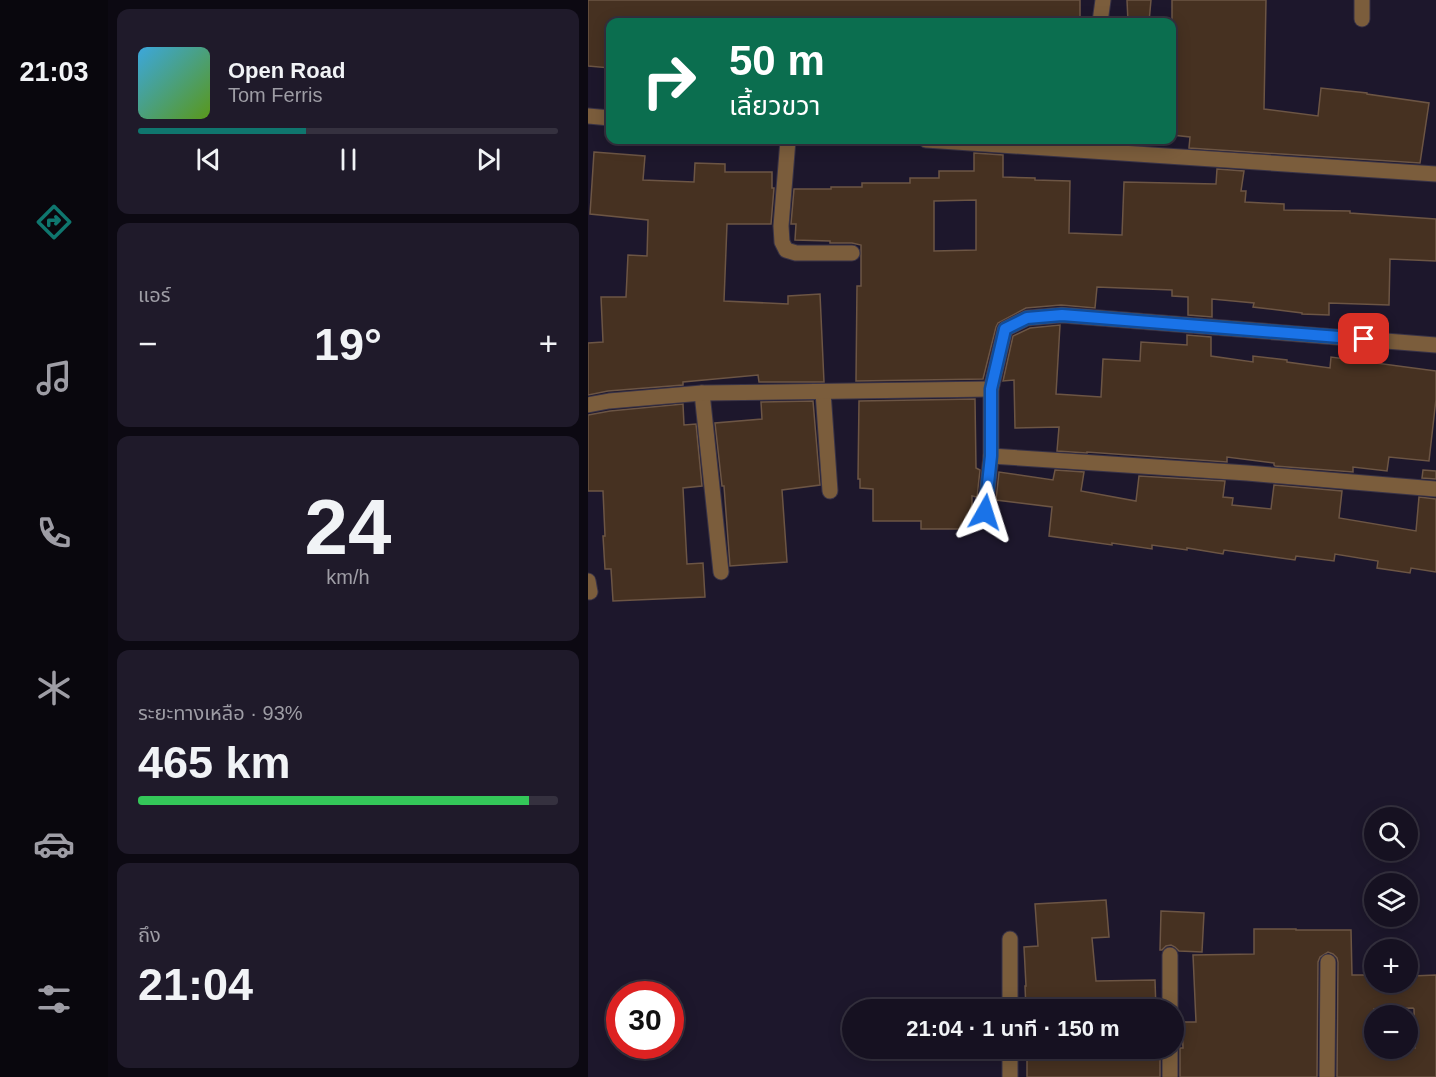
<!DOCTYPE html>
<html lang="th">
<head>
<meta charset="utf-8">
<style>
	body { margin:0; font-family:Arial,"Noto Sans Thai",sans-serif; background:#1f1a2a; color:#f1f3f6; height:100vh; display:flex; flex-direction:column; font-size:22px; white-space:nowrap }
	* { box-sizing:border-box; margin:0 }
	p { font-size:20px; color:#9e9da5 }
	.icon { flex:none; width:33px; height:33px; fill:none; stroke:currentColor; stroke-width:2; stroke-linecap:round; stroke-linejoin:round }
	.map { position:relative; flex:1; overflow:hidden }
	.drawer { display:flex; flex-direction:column; gap:9px; padding:9px; background:#0c0912; width:480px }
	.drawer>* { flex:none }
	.guide { position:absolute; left:18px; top:18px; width:570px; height:126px; border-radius:12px; box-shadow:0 3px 15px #0003,0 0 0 2px #35313f; background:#0b6e4f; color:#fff; overflow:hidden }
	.fabs { position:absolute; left:776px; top:807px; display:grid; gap:12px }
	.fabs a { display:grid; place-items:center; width:54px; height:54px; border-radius:50%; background:#161121; box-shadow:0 3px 15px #0003,0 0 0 2px #35313f; font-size:30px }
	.speed { position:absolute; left:18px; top:981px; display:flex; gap:12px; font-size:30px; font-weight:700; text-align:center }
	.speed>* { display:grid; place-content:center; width:78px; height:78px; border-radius:50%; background:#161121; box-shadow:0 3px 15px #0003,0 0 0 2px #35313f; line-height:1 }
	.speed .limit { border:9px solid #d22; background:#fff; color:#111 }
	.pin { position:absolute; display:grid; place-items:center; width:51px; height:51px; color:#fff; margin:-26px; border-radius:12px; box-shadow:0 3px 9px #0006 }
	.me { position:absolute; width:66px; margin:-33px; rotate:6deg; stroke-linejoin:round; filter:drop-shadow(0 0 4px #0008) }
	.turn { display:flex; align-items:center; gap:21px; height:126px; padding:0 24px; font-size:27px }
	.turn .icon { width:78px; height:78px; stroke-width:2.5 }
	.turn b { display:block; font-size:42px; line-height:51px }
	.big { font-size:45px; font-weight:600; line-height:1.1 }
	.drawer .widget { flex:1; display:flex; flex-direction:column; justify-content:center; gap:9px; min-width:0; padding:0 21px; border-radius:12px; background:#1f1a2a }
	.drawer .dial { align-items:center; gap:0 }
	.dial b { font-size:78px; line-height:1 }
	.song { display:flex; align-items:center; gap:18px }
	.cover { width:72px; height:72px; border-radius:9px; background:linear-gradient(135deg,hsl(200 70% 55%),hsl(90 70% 35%)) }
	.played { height:6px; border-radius:3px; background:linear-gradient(90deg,#0f766e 40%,#35313f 40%) }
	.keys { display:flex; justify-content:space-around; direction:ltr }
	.heat { display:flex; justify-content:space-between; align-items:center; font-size:33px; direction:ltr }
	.charge { height:9px; border-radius:4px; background:linear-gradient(90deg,#34c759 93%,#35313f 0) }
	.trip { position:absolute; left:254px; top:999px; width:342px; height:60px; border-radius:30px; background:#161121; box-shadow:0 3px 15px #0003,0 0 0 2px #35313f; font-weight:600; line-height:60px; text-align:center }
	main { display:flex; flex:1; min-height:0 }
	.menu { display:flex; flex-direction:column; width:108px; justify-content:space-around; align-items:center; background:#09070d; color:#9e9da5 }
	.menu .icon { width:42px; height:42px }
	.menu .selected { color:#0f766e }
	.menu b { font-size:27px; color:#f1f3f6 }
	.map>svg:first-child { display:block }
	.building { fill:#463121; stroke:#6c5544; stroke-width:1.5; fill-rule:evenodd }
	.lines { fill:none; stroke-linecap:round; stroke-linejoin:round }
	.minor-casing { stroke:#393347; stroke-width:17 }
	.minor { stroke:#7b5d3c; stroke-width:15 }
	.route-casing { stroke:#114b97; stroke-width:15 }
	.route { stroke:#1a73e8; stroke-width:10 }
</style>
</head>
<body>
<main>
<nav class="menu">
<b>21:03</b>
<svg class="icon selected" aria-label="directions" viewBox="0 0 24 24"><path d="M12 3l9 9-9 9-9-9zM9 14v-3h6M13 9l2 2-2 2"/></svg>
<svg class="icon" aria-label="music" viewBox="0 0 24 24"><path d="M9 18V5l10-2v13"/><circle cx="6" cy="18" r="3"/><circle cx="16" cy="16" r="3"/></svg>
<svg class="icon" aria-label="phone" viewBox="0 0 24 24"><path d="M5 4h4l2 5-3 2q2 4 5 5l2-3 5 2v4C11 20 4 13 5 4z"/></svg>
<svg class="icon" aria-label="climate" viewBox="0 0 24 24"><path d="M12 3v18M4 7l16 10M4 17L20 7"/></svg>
<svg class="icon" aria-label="car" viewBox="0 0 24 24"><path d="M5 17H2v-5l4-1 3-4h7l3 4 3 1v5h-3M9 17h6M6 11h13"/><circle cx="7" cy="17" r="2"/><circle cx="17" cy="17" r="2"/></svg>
<svg class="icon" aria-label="filters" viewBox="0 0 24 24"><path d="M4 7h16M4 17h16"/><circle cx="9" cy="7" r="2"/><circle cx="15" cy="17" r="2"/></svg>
</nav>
<section class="drawer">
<div class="widget">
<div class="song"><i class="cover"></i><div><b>Open Road</b><p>Tom Ferris</p></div></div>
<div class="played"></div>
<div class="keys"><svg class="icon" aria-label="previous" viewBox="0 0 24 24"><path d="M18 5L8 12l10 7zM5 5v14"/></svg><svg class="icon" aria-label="pause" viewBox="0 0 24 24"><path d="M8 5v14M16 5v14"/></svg><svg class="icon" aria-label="next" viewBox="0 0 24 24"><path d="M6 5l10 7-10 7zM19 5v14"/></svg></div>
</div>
<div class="widget"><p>แอร์</p>
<div class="heat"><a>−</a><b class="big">19°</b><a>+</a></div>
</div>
<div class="widget dial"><b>24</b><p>km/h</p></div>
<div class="widget"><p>ระยะทางเหลือ · 93%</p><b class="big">465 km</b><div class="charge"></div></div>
<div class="widget"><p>ถึง</p><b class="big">21:04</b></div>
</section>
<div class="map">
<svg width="848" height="1077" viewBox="0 0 848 1077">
	<rect width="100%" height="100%" fill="#1d172c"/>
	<!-- building -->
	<g class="building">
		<polygon points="0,0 492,0 492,22 22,22 22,68 0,66"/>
		<polygon points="539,0 563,0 561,22 540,22"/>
		<polygon points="584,0 678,0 676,109 730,116 733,88 779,93 779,94 841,103 832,163 601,148 602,137 584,135"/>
		<polygon points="6,152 57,156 55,180 106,182 107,163 137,164 137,172 184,172 184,188 186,188 183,224 139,224 136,301 200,304 200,296 232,294 236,382 171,382 170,375 95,382 95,385 20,391 0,395 0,343 15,342 13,297 38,297 40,255 59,256 60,220 2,214"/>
		<path d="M386 153 415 155V177L447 178V180L482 181 481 233 534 235 536 182 628 184 629 169 656 171 653 191H658L657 202 696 204V210L762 211V213L848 219V261L802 259 801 305 741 303V315L714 314V313L665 307 666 303 624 299V317L600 315V297L584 296V290L509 287 507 308 473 305 438 308 410 323 408 327 395 379 268 381 269 286H273V245L264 243H242V241L207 240 208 224H203L206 189H243V187H274V183H322V178H351V171H386ZM388 200V250L346 251V201Z"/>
		<polygon points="472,325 468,394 513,397 515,359 552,361 553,342 599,345 599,335 623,337 623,356 665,362 665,356 699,360 699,362 742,368 743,357 848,371 848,399 841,461 801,457 799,471 765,467 765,472 687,466 686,465 686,463 639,457 639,462 499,452 499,453 469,451 471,427 427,428 426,380 415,381 425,336 442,328"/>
		<polygon points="387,399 388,468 392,470 389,497 384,496 384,529 333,529 333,521 285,521 285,489 272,488 272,479 270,479 271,401"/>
		<polygon points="225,401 232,485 194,490 199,562 142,566 136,486 134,486 127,423 174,419 173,402"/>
		<polygon points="95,404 96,425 108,424 114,486 95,488 99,564 115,563 117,597 25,601 23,569 17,569 15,536 17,536 15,491 0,491 0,415 22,411"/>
		<polygon points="467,470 496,472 493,491 548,501 551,476 637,481 635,497 645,498 644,505 683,509 686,485 754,491 751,518 828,531 831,497 848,499 848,572 823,568 822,573 789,568 790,561 747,554 746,561 708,556 707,560 636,550 635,554 599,548 599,550 564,545 564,549 524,543 524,545 461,536 464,507 408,500 411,472 465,480"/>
		<polygon points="835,470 848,471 848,479 834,478"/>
		<polygon points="518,900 521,937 504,938 508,981 567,980 568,1010 438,1010 437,986 438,986 436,947 450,946 447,904"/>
		<polygon points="573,911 616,913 614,952 591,951 587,947 583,945 578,946 574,950 572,950"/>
		<path d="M666 929H708V930H763L764 975H786V982H824V976L848 975V1077H749L750 962 749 958 745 954 740 952 732 957 730 962 729 1077H592V1048H595L594 1022H608L605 955 666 954ZM825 1008 826 1009 827 1048H786V1009Z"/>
		<rect x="439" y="1048" width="133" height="29"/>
	</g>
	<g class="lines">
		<defs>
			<g id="minor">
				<polyline points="774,0 774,19"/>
				<polyline points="512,22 515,0"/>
				<polyline points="0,116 22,118"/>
				<polyline points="200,140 193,226 194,242 198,250 208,253 264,253"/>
				<polyline points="338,140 848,174"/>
				<polyline points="235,392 242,491"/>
				<polyline points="114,393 133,572"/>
				<polyline points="0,405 21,401 114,393 403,389"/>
				<polyline points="403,456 659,473 848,489"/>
				<polyline points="397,512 403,456 403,389 417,329 439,318 474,315 848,345"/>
				<polyline points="0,581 2,592"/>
				<polyline points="422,939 422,1010"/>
				<polyline points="582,955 582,1010"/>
				<polyline points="422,1048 422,1077"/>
				<polyline points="582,1048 582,1077"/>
				<polyline points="739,1077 740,962"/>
			</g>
		</defs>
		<!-- minor casing -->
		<use href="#minor" class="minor-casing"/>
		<!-- minor -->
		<use href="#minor" class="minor"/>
	</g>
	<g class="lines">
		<defs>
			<polyline id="route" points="397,512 403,456 403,389 417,329 439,318 474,315 776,339"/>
		</defs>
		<!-- route casing -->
		<use href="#route" class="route-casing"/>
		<!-- route -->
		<use href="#route" class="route"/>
	</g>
</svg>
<div class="fabs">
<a><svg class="icon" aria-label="search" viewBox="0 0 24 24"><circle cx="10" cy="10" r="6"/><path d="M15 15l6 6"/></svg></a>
<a><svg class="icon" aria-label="layers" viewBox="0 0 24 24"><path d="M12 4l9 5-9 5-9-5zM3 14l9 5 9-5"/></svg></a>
<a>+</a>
<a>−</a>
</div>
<div class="speed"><div class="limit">30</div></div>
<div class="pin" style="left:776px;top:339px;background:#d93025"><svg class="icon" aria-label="arrive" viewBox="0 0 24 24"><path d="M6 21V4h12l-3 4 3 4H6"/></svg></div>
<svg class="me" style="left:397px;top:512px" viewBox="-20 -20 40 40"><path d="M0-17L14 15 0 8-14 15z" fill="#1a73e8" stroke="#fff" stroke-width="4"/></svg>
<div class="trip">21:04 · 1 นาที · 150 m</div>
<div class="guide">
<div class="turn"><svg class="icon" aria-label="right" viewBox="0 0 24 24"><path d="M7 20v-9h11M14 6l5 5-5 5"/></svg><div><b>50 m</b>เลี้ยวขวา</div></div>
</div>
</div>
</main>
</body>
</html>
